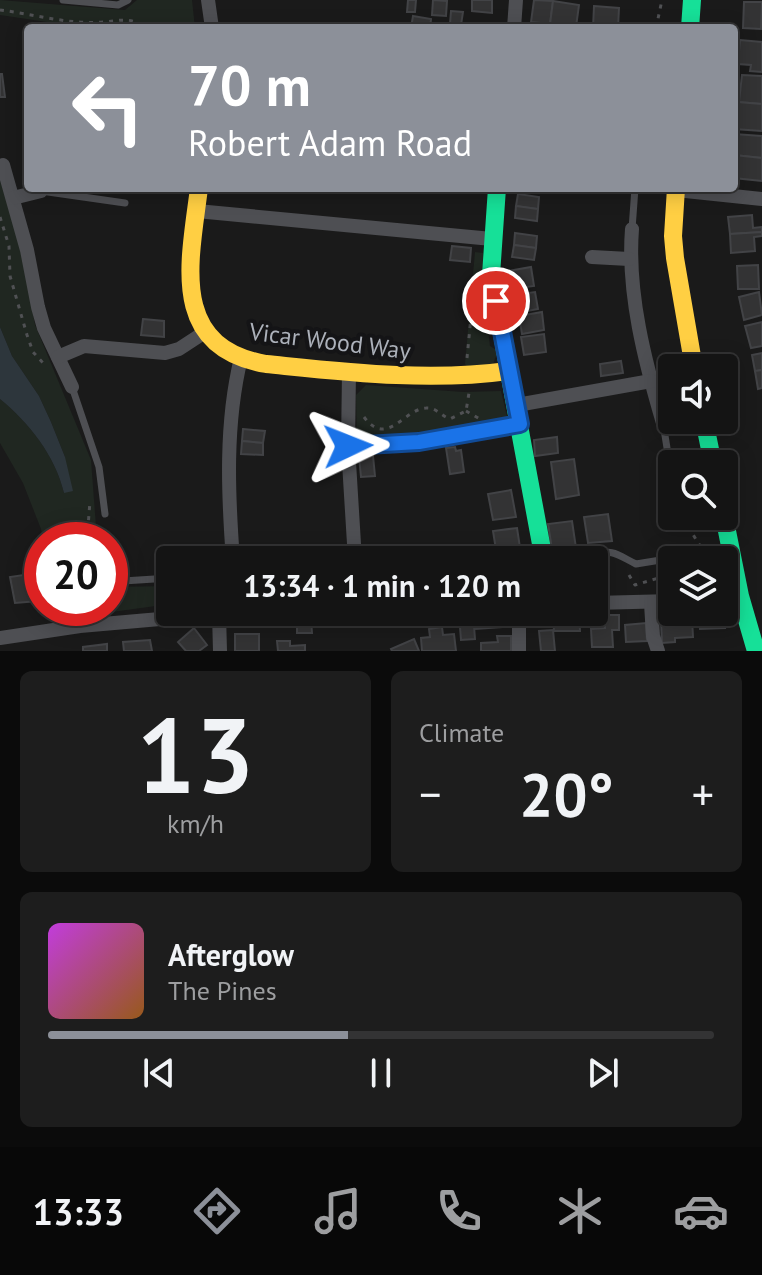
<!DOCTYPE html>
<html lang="en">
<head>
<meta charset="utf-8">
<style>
	body { margin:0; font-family:"PT Sans",sans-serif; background:#1d1d1d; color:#f1f3f6; height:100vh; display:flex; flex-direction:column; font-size:30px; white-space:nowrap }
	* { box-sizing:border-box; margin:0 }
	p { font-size:26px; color:#9d9ea0 }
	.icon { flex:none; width:44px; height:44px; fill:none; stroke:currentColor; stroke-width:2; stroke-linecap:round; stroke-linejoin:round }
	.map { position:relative; height:651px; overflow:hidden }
	.side { display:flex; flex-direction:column; gap:20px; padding:20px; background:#0b0b0b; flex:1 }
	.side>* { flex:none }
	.guide { position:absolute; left:24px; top:24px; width:714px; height:168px; border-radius:8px; box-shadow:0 4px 20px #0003,0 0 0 2px #333334; background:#8c9099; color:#fff; overflow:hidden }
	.controls { position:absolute; left:658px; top:354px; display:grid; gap:16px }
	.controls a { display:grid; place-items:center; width:80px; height:80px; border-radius:8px; background:#141414; box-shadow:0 4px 20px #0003,0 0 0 2px #333334; font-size:40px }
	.speed { position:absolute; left:24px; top:522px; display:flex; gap:16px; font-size:40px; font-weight:700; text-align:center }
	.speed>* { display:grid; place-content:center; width:104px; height:104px; border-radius:50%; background:#141414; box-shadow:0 4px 20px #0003,0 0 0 2px #333334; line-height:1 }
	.speed .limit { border:12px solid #d22; background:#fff; color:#111 }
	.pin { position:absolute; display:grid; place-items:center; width:68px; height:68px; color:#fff; margin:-34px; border:4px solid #fff; border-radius:50%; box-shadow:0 2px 8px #0007 }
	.me { position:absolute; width:88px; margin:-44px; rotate:88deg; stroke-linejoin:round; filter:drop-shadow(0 0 6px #0008) }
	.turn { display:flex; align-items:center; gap:28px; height:168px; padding:0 32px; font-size:36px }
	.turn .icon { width:104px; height:104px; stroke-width:2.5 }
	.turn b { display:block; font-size:56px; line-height:68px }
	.big { font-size:60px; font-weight:800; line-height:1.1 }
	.side .card { flex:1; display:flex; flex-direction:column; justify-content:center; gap:12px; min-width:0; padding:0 28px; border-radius:12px; background:#1d1d1d }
	.side .dial { align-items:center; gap:0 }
	.dial b { font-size:104px; line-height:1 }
	.song { display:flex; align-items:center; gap:24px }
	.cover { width:96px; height:96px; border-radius:12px; background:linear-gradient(135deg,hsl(290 70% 55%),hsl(30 70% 35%)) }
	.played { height:8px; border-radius:4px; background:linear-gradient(90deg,#8c9099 45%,#333334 45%) }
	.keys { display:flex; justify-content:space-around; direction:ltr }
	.heat { display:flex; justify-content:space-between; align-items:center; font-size:44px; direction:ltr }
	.side .tiles { flex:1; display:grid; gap:20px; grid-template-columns:1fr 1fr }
	.card:last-child { grid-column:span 2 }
	.trip { position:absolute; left:156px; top:546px; width:452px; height:80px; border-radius:8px; background:#141414; box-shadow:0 4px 20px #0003,0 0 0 2px #333334; font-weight:800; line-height:80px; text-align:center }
	.menu { display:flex; height:128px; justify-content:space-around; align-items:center; background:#080808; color:#9d9ea0 }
	.menu .icon { width:56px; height:56px }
	.menu .current { color:#8c9099 }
	.menu b { font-size:36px; color:#f1f3f6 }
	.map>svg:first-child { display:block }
	.green { fill:#202721 }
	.water { fill:#2d363c }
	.building { fill:#333334; stroke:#424346; stroke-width:2 }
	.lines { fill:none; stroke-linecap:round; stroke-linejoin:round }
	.path { stroke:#505154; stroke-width:3; stroke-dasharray:4 6; stroke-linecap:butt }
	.lane { stroke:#4e4f53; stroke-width:7 }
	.street { stroke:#4e4f53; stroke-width:14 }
	.fast { stroke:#16e098; stroke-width:18 }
	.slow { stroke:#ffcf43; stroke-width:18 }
	.tree { fill:#546654 }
	.route-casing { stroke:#114b97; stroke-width:20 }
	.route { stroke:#1a73e8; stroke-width:14 }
	.labels { text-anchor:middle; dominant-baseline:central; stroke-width:8; stroke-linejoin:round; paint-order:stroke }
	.street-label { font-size:24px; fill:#acb1ba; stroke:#141416 }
</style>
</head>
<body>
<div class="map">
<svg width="762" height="651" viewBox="0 0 762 651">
	<rect width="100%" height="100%" fill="#1a1a1a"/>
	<!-- green -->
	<g class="green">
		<polygon points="0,0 125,10 137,0 192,0 195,28 87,28 0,15"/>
		<path d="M0 180 21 249 35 325 91 460 97 540H43L41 529 23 483 0 443V399C29 423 55 455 64 493L65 457 51 422 39 396 12 356 0 327Z"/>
		<polygon points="475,252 483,253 489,308 486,313 490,346 498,351 493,364 471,371 465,364"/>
		<polygon points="366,385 463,392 501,391 508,421 406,439 357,443 356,395"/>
		<polygon points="170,586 170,604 54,620 53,608 110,608 110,587"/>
	</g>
	<!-- water -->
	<path class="water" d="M0 327 12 356 39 396 51 422 65 457 73 491 64 493C55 455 29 423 0 399Z"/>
	<!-- building -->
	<g class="building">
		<polygon points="408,0 416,0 415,12 407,12"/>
		<polygon points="433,0 447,1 446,16 432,15"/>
		<polygon points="472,0 492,0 492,13 472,11"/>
		<polygon points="534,0 553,1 550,24 531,22"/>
		<polygon points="553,1 579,5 576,27 550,24"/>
		<polygon points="744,2 762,2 761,29 743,28"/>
		<polygon points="594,6 619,8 618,28 593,28"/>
		<polygon points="451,11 463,12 461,25 450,24"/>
		<polygon points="413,16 431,19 430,28 411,28"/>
		<polygon points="471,24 491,25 491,28 471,28"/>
		<polygon points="740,40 762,42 762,72 750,71 751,65 738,64"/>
		<polygon points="0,74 2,74 5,97 0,97"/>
		<polygon points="742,75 762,76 762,104 739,102"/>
		<polygon points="737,102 762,104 762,131 734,129"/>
		<polygon points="734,134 762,136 762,158 734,155"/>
		<polygon points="734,155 762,158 762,181 734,178"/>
		<polygon points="518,194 539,197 538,209 516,206"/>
		<polygon points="516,206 538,209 537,221 515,218"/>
		<polygon points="752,215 753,228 762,227 762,232 730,234 728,217"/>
		<polygon points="762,232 762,236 754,237 755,251 731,253 730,234"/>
		<polygon points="515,233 537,236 536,248 514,245"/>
		<polygon points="514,245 536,248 534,260 512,257"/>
		<polygon points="452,246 471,248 470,262 450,260"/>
		<polygon points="758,265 759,289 738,289 737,266"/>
		<polygon points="531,267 534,286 511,289 508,271"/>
		<polygon points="535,292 538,309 516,313 513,295"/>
		<polygon points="759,292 762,315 744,320 739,297"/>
		<polygon points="542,312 544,330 522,334 519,316"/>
		<polygon points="143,319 164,321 164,337 141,335"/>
		<polygon points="762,322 762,346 751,348 745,326"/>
		<polygon points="544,334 546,352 524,355 521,337"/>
		<polygon points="762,353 762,370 755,371 752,355"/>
		<polygon points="621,361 623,373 601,376 600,364"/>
		<polygon points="762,370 762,388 758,389 755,371"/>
		<polygon points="243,429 265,431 263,443 242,441"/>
		<polygon points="557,437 558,453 535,456 534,440"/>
		<polygon points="242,441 263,443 263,455 241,454"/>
		<polygon points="455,447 456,451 461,450 464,472 450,474 446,448"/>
		<polygon points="364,455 373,456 375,476 361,477 359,457"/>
		<polygon points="574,459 579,495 556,499 551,462"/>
		<polygon points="511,490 516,517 493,520 488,494"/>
		<polygon points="608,514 612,541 588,543 584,517"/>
		<polygon points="572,521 576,548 552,549 548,524"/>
		<polygon points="517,528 521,554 497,556 493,531"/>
		<polygon points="30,574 38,601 15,603 10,577"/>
		<polygon points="501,612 502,627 476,629 475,613"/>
		<polygon points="722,612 725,628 700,629 699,615"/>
		<polygon points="579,614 580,631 554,631 553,615"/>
		<polygon points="604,615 619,615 619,630 612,630 613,647 592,647 591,629 605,628"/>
		<polygon points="671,617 692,618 693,637 675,638 675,642 662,643 661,621 671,620"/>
		<polygon points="297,619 311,619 312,633 297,633"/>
		<polygon points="646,623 647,641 626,642 625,625"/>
		<polygon points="474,626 475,639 461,640 460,627"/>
		<polygon points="442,627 443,635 454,634 456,651 422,651 421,638 430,637 429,629"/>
		<polygon points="194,628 207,645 199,651 186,651 178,642"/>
		<polygon points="553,630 555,651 541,651 539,631"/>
		<rect x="235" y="634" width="24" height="17"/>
		<polygon points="497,636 511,636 511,651 481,651 481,643 498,642"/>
		<polygon points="414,639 419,651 392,651 391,649"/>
		<polygon points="150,640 152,651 124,651 123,642"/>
		<polygon points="277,641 290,641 290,646 305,645 305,651 278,651"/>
		<polygon points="107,644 107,651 83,651 83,647"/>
	</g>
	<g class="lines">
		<!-- path -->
		<g class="path">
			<path d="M0 10C33 14 70 25 103 22 119 21 132 16 145 28"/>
			<polyline points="656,28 662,0"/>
			<polyline points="0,217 9,246 10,276 27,335 33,352 44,364"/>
			<polyline points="467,358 474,286"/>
			<polyline points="466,411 480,419"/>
			<path d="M364 417C387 448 404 409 426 408 436 407 441 416 450 419L466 411 469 393"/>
			<polyline points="689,516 692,533 709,560"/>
			<polyline points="87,540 90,501"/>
			<polyline points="629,575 635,585 672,574"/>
		</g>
		<!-- lane -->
		<g class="lane">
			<polyline points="63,0 118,5 128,0"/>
			<polyline points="41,191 125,203"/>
			<polyline points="632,229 635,188"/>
			<polyline points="72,387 99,467 105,514"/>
			<polyline points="663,423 672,479"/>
			<polyline points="348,446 419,442 516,425"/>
			<path d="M591 553C615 550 616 554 636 564L673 558"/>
			<polyline points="419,560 428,556 447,560"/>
			<polyline points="123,581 170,578"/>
		</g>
		<!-- street -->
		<g class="street">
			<polyline points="208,0 212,28"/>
			<polyline points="514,28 516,0"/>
			<polyline points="3,165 27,250 38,307 44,328 72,387"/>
			<polyline points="676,190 762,199"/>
			<polyline points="13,198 41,191"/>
			<polyline points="197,211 492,239"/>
			<path d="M632 229C627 293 645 362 663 423"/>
			<polyline points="592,257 629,259"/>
			<polyline points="58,357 84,346 165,353 179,349 205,332"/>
			<polyline points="349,371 348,446 355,560"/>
			<polyline points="517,405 651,381"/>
			<path d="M233 560C228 493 225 424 241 358"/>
			<polyline points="551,560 591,553"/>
			<polyline points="724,598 740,596"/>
			<polyline points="594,603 672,601"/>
			<polyline points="651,603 653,636 658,651"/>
			<polyline points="219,614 220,651"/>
			<polyline points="0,638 80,626 240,612"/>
			<polyline points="519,651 519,612"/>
		</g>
		<!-- fast -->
		<g class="fast">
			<polyline points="690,28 692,0"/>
			<polyline points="497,188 491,275 544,560"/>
			<polyline points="704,420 713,464"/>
			<polyline points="724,516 740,596 756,651"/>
		</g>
		<!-- slow -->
		<g class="slow">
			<path d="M199 188C190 261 168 347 266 364 346 372 428 382 508 371"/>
			<polyline points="676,188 673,236 675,258 694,368"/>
		</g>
	</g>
	<!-- trees -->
	<circle class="tree" cx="601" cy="585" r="6"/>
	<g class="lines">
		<defs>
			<polyline id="route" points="348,446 419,442 520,424 496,301"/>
		</defs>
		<!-- route casing -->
		<use href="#route" class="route-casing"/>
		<!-- route -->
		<use href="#route" class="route"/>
	</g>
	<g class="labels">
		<!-- street labels -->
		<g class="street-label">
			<text transform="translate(330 341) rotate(7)">Vicar Wood Way</text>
		</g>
	</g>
</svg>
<div class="controls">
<a><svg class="icon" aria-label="sound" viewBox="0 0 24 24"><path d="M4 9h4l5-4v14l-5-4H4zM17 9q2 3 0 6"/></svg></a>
<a><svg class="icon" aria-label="search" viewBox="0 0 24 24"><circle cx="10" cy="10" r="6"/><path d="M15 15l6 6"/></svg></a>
<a><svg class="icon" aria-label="layers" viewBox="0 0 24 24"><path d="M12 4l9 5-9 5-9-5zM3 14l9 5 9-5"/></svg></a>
</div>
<div class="speed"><div class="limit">20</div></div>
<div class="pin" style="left:496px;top:301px;background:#d93025"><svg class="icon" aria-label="arrive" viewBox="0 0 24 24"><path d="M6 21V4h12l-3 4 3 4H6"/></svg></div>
<svg class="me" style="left:348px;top:446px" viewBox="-20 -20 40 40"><path d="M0-17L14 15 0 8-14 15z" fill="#1a73e8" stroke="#fff" stroke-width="4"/></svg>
<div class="trip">13:34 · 1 min · 120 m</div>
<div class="guide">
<div class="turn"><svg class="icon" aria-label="left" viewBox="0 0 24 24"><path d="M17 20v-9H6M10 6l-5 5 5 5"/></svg><div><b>70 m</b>Robert Adam Road</div></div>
</div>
</div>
<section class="side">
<div class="tiles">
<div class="card dial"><b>13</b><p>km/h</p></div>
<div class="card"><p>Climate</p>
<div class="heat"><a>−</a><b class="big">20°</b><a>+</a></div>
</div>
<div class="card">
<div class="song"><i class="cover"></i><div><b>Afterglow</b><p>The Pines</p></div></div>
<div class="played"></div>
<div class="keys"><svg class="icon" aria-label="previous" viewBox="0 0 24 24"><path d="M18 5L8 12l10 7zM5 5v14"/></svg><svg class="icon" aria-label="pause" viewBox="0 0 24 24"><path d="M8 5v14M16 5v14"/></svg><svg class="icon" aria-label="next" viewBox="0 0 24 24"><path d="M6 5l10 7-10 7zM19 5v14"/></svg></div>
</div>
</div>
</section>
<nav class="menu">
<b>13:33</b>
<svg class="icon current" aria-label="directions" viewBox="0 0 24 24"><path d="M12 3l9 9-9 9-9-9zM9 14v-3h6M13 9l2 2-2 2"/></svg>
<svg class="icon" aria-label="music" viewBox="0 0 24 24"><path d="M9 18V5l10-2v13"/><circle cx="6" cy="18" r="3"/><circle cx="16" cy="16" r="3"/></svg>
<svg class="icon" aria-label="phone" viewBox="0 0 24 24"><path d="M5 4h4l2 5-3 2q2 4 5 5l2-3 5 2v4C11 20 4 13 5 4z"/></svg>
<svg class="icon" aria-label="climate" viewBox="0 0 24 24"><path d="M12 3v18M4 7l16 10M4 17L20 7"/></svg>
<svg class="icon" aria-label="car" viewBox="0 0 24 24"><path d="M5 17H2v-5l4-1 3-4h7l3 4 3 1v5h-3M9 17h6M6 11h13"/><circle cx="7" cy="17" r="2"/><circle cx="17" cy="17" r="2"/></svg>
</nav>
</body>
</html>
